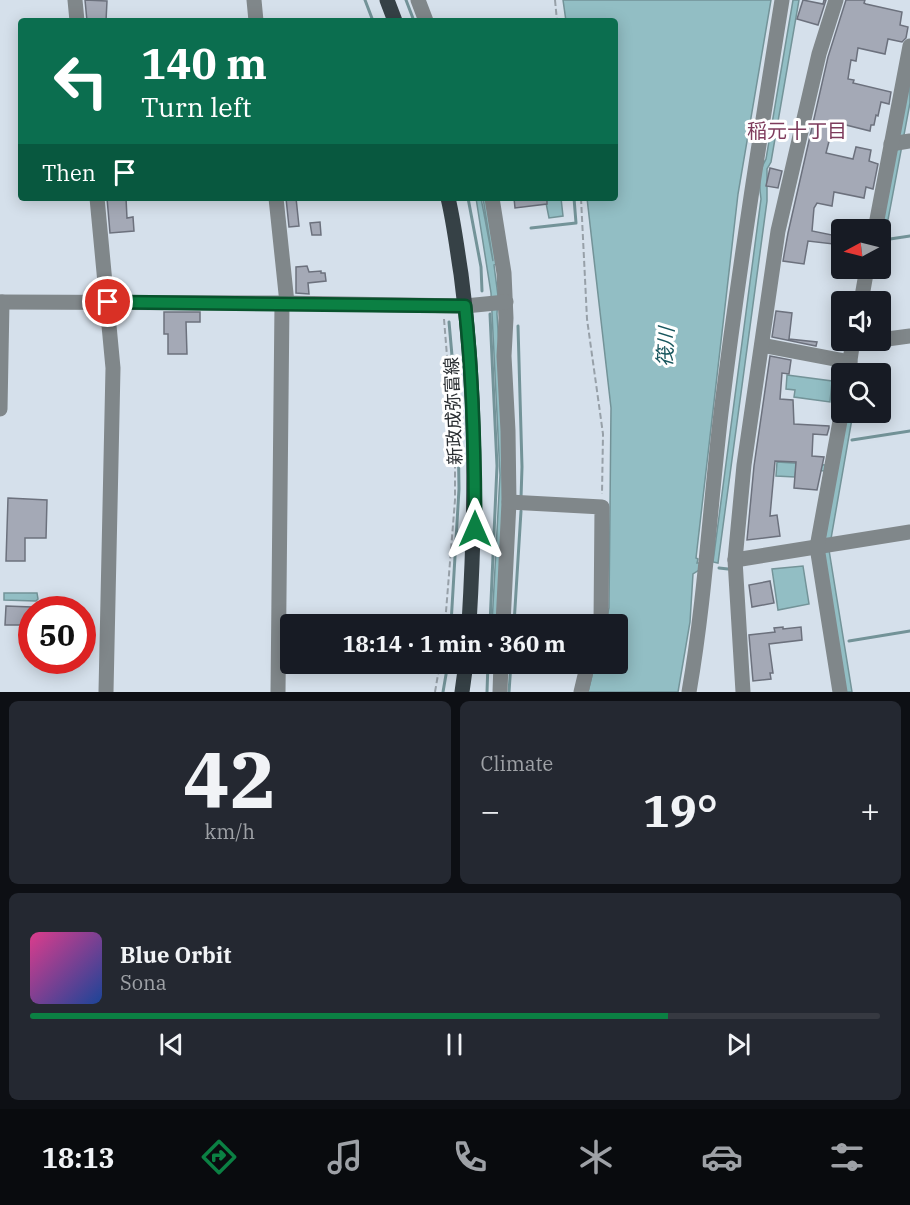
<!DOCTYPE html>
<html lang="en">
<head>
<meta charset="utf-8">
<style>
	body { margin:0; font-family:"IBM Plex Serif","Noto Sans JP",serif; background:#242831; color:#f1f3f6; height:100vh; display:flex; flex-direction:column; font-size:22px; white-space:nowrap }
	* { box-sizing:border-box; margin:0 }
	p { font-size:20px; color:#9ea1a6 }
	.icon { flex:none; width:33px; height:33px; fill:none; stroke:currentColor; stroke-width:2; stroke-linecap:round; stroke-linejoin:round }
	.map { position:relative; height:692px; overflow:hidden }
	.details { display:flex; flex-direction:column; gap:9px; padding:9px; background:#0d0f14; flex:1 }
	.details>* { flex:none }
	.hud { position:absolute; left:18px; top:18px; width:600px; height:183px; border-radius:6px; box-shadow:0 3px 15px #0003; background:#0b6e4f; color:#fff; overflow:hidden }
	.needle { width:39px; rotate:263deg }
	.buttons { position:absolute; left:831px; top:219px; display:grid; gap:12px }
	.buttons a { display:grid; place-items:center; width:60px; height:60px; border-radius:6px; background:#171b24; box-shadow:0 3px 15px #0003; font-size:30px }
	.speed { position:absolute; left:18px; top:596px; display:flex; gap:12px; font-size:30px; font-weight:700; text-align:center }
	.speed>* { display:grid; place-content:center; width:78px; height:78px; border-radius:50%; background:#171b24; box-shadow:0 3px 15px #0003; line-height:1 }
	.speed .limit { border:9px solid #d22; background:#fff; color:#111 }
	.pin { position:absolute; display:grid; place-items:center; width:51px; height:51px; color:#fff; margin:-26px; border:3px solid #fff; border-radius:50%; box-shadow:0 2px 6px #0007 }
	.me { position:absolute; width:66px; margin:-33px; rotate:0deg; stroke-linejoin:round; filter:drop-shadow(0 0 4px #0008) }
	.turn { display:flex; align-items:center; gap:21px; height:126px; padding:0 24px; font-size:27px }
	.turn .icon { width:78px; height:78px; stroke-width:2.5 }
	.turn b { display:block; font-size:42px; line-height:51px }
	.then { display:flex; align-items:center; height:57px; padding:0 24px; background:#0003; gap:12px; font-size:22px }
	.big { font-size:45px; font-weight:700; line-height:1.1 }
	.details .widget { flex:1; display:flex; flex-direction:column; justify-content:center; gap:9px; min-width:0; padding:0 21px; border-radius:9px; background:#242831 }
	.details .dial { align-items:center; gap:0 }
	.dial b { font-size:78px; line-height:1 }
	.song { display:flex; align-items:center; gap:18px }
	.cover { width:72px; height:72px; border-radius:9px; background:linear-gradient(135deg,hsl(330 70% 55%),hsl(220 70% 35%)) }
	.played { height:6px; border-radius:3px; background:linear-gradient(90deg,#0b8043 75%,#363941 75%) }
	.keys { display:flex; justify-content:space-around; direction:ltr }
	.heat { display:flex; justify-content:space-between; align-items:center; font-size:33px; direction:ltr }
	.details .tiles { flex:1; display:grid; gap:9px; grid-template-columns:1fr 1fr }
	.widget:last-child { grid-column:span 2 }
	.trip { position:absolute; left:280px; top:614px; width:348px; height:60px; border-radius:6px; background:#171b24; box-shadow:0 3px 15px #0003; font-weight:700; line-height:60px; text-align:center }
	.tab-bar { display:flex; height:96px; justify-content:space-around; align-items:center; background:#090b0e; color:#9ea1a6 }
	.tab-bar .icon { width:42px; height:42px }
	.tab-bar .active { color:#0b8043 }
	.tab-bar b { font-size:27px; color:#f1f3f6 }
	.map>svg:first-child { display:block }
	.water { fill:#92bec4; stroke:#739398; stroke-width:1.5 }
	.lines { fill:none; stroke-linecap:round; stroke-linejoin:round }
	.stream { stroke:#739398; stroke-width:3 }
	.building { fill:#a4a9b6; stroke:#6c717d; stroke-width:1.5 }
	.path { stroke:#97a0a8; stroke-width:2; stroke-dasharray:6 3; stroke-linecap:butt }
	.minor { stroke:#80878a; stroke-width:15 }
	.major { stroke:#364146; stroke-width:15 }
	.route-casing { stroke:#07532c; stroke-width:15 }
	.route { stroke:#0b8043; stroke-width:10 }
	.labels { text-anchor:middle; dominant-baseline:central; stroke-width:6; stroke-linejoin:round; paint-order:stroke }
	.street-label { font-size:18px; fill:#2a2e32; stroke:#fff }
	.neighbourhood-label { font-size:20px; fill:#7e3b5c; stroke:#fff }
	.water-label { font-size:20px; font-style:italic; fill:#18565d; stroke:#fff }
</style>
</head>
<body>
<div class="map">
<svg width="910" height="692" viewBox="0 0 910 692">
	<rect width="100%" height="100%" fill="#d5e0eb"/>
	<!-- water -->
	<g class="water">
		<polygon points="563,0 771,0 738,194 696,558 698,559 697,563 700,563 699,570 693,574 690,622 678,692 588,692 595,663 618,663 618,624 605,624 609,608 611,408 587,198 615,198 615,21 566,21"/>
		<path d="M793 0H799L771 162 767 169V201L718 563 713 562 761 199C759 186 759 170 766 159Z"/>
		<polygon points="910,72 910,103 881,257 880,230"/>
		<polygon points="476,198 481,198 493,261 483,198 486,198 497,264 494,265 498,296 497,314 506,460 498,624 492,624 500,475 491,293"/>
		<polygon points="545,198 561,198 563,216 549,218"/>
		<polygon points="787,375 832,381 830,402 794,397 795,390 786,389"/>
		<polygon points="846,413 853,413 829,550 852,692 846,692 823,550"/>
		<polygon points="777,462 825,465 825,471 796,469 795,477 776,476"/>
		<polygon points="803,566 809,604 778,610 772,569"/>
		<polygon points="4,593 37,593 38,599 36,601 4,600"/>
	</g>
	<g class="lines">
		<!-- stream -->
		<g class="stream">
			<polyline points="365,0 373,21"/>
			<polyline points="406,0 414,21"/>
			<polyline points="468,198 481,267 482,291"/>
			<polyline points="531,228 576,223 574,198"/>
			<polyline points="890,239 910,236"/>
			<polyline points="490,314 497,466 490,624"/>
			<polyline points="449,322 458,423 459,489 451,624"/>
			<polyline points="518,326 522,467 521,498"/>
			<polyline points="852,440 910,431"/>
			<polyline points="719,568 728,569"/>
			<polyline points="514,624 521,511"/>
			<polyline points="849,641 910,631"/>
			<polyline points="443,692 448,663"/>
			<polyline points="487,692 488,663"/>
			<polyline points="509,692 511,663"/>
		</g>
	</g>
	<!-- building -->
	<g class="building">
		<polygon points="85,0 107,1 106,21 87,21"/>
		<polygon points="803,0 823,4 824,0 826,0 818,25 797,19"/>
		<polygon points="846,0 865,0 864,3 866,4 902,12 900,25 908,27 906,38 902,42 888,39 885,54 858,48 856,61 851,60 848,79 854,80 853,83 891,92 889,104 881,102 878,116 876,115 874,125 871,125 870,131 834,122 826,153 853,159 856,147 871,150 869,161 878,164 873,189 866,187 864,198 834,192 832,206 817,203 814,208 812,231 842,237 842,245 808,241 804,264 783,261 788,233 828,57"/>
		<polygon points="770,168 782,171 778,188 766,186"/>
		<polygon points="107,198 126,198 127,218 133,217 134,231 110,233"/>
		<polygon points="286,198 296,198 299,226 289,227"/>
		<polygon points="514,198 547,198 547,204 515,208"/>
		<polygon points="320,222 321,235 312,235 310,223"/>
		<polygon points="307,266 309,272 321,271 321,273 325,273 326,281 308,283 309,294 296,293 296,267"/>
		<polygon points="776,311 792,313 789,339 817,342 816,346 772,337"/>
		<polygon points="164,312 200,312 200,322 186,322 187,354 168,354 168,334 164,334"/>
		<polygon points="770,356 791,360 789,374 782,373 780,399 793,400 794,424 829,426 829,428 827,435 813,434 812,456 824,457 817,490 794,488 796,462 775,461 770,516 777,515 780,536 747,540 754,466"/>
		<polygon points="8,498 47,500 46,538 25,538 25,561 6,561"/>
		<polygon points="770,581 774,603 752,607 749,585"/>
		<polygon points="6,606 32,607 32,625 5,625"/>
		<polygon points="783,627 783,629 801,627 802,640 769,644 773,673 770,673 771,679 753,681 749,635 775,632 774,628"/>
	</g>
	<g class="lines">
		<!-- path -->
		<g class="path">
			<polyline points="555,0 557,21"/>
			<polyline points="581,198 587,319 603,434 602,494"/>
			<polyline points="444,319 455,455 455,500 445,624"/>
			<polyline points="435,692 440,663"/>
		</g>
		<!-- minor -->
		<g class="minor">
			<polyline points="75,0 77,21"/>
			<polyline points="254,0 256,21"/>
			<polyline points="418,0 426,21"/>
			<polyline points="891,144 910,141"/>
			<polyline points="97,198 113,368 106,692"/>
			<polyline points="276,198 287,303"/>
			<polyline points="492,198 504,273 506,318 504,356 508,431 509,502 503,624"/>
			<polyline points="875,230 910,46"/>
			<polyline points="0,302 282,303 465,306 506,302"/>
			<polyline points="861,302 867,268"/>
			<polyline points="880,340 910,336"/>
			<polyline points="762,345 850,362"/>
			<polyline points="848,374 853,340"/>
			<polyline points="0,409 2,302"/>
			<polyline points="509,502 602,507 601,624"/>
			<polyline points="735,560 910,532"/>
			<polyline points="278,692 282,303"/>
			<polyline points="500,692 501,663"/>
			<polyline points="581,692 588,663"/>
			<path d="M689 692C705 600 710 506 721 413 738 275 760 137 782 0"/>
			<polyline points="743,692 735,560 744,465 778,231 819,54 836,0"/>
			<polyline points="840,692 817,547 842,410"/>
		</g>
		<!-- major -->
		<g class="major">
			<polyline points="387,0 395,21"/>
			<path d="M448 198C454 223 457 249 461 274 477 391 476 507 469 624"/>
			<polyline points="462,692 466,663"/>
		</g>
	</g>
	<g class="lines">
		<defs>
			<path id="route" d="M108 302 465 306C473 380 475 454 475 529"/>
		</defs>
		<!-- route casing -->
		<use href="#route" class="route-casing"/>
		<!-- route -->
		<use href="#route" class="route"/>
	</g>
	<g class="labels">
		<!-- street labels -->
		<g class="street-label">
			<text transform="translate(453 411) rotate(-92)">新政成弥富線</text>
		</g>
		<!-- neighbourhood labels -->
		<g class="neighbourhood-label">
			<text x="797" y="130">稲元十丁目</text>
		</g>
		<!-- water labels -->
		<g class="water-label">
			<text transform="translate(665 347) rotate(-87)">筏川</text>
		</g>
	</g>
</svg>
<div class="buttons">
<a><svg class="needle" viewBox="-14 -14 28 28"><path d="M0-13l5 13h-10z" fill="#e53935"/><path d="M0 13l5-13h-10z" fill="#9ea1a6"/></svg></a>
<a><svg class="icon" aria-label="sound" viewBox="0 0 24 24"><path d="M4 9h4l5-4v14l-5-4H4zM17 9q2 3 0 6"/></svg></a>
<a><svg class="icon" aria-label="search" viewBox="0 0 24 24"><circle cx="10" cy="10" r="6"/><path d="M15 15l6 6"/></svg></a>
</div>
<div class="speed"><div class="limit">50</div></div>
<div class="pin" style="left:108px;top:302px;background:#d93025"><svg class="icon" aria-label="arrive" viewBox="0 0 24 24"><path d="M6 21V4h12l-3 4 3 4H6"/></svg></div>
<svg class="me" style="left:475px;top:529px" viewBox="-20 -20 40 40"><path d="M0-17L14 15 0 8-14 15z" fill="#0b8043" stroke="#fff" stroke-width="4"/></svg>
<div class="trip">18:14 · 1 min · 360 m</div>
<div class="hud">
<div class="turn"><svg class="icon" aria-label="left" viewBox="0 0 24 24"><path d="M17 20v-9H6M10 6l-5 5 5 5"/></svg><div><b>140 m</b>Turn left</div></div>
<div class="then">Then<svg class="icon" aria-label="arrive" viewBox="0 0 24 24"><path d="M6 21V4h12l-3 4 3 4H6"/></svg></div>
</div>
</div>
<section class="details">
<div class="tiles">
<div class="widget dial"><b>42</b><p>km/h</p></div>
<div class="widget"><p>Climate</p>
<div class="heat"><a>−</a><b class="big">19°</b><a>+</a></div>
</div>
<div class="widget">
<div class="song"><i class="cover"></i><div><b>Blue Orbit</b><p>Sona</p></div></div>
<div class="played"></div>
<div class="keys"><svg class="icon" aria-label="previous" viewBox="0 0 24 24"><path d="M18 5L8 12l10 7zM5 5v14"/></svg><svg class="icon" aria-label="pause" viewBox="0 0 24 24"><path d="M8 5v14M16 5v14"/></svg><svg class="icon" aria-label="next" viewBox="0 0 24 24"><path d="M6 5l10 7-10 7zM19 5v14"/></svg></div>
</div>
</div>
</section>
<nav class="tab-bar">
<b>18:13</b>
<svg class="icon active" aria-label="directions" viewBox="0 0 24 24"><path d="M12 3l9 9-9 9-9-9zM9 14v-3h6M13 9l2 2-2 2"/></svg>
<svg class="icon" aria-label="music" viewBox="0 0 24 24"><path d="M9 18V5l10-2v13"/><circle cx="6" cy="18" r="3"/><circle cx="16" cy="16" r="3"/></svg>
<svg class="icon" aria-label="phone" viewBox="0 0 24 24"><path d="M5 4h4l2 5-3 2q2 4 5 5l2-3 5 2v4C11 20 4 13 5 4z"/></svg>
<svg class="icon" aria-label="climate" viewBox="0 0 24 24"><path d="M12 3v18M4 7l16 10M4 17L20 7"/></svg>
<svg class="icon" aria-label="car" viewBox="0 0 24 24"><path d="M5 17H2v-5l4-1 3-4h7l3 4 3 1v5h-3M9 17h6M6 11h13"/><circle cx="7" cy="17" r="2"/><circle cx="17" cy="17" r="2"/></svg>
<svg class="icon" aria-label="filters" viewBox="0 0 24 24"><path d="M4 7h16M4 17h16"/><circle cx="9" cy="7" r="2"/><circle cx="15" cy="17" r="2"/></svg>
</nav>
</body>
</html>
